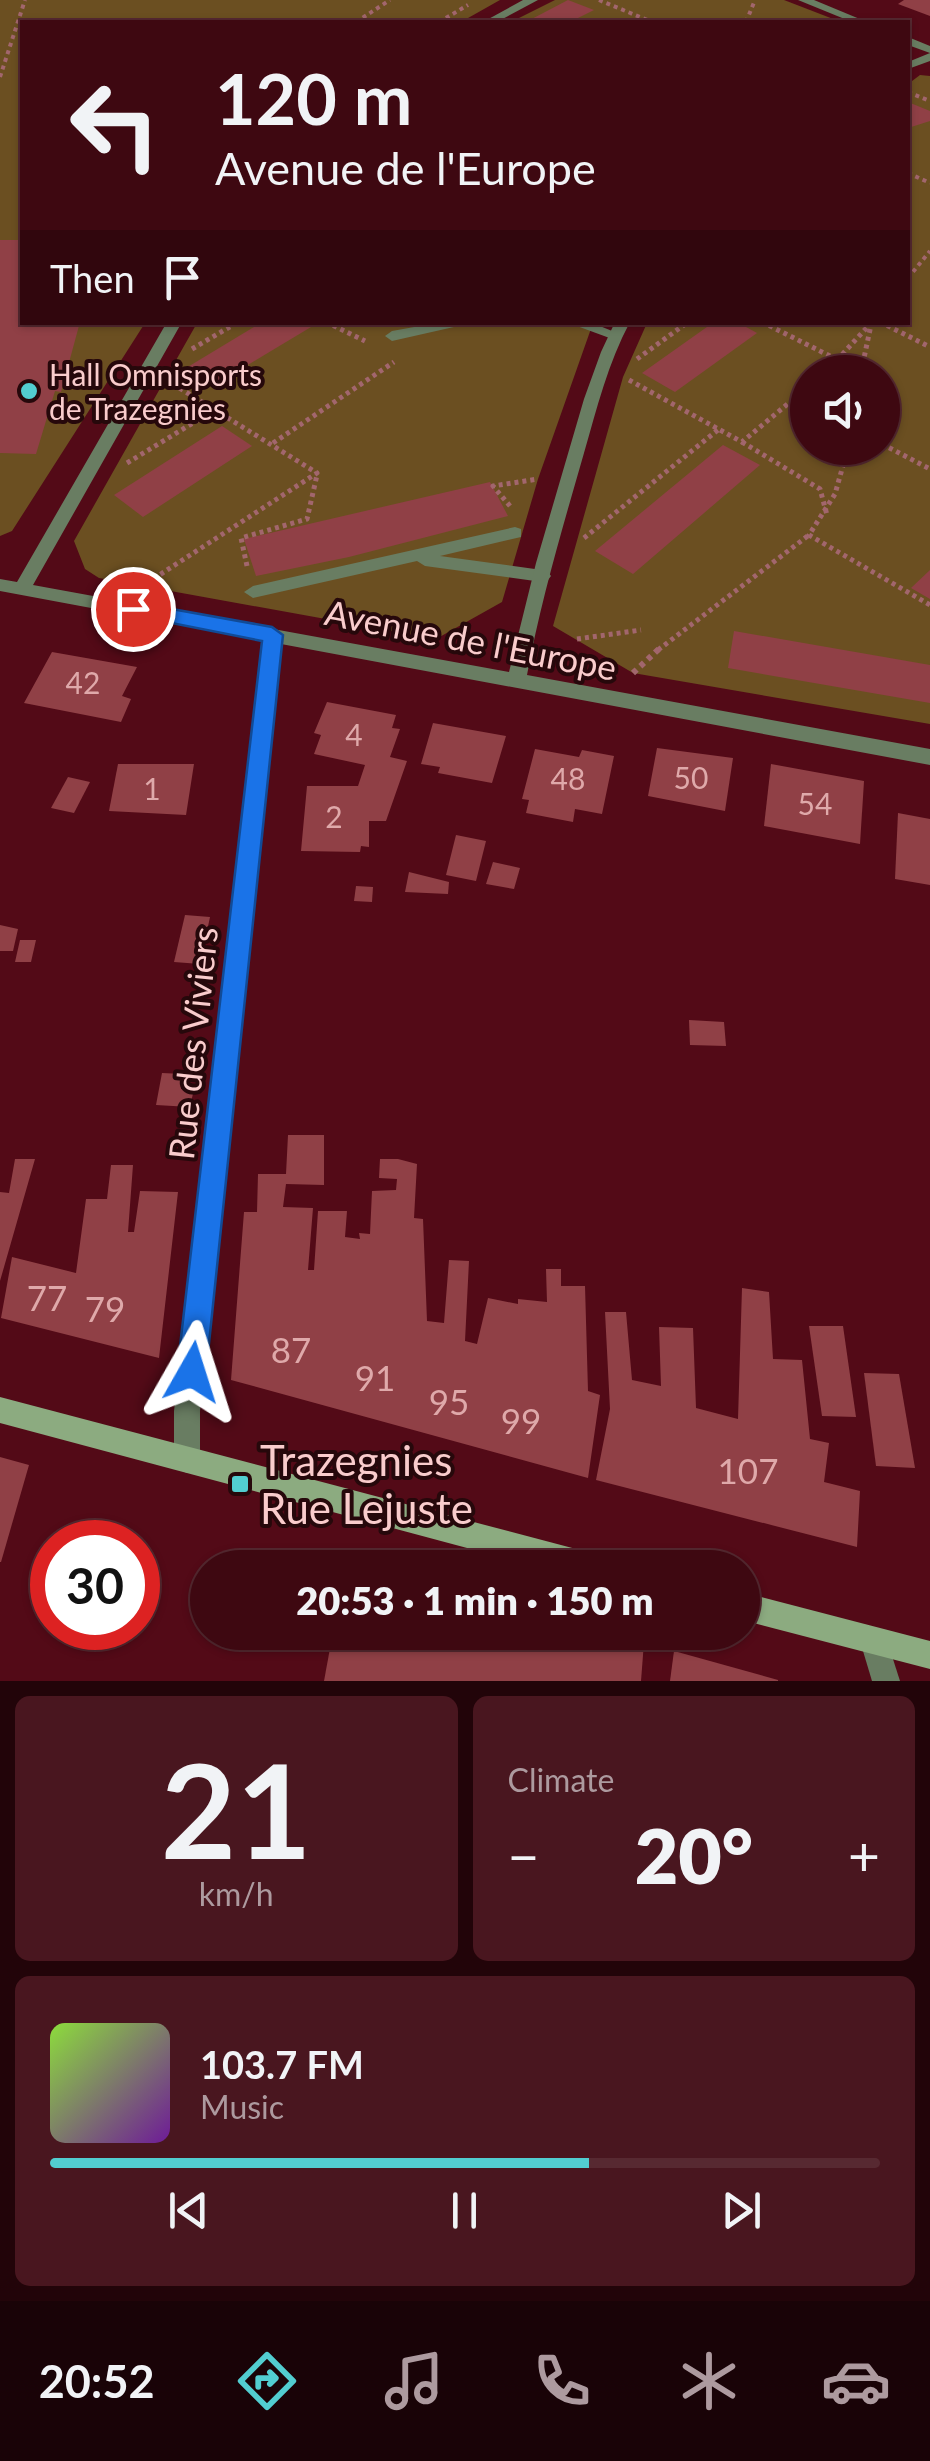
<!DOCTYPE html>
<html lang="en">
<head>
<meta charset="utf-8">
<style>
	body { margin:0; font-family:Lato,sans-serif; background:#49161f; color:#f1f3f6; height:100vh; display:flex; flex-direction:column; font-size:38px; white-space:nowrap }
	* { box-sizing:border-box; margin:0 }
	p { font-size:32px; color:#ad9a9f }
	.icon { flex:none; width:55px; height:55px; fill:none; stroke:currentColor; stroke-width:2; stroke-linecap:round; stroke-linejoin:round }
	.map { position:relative; height:1681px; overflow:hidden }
	.side { display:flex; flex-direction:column; gap:15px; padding:15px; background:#220409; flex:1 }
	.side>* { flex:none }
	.hud { position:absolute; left:20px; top:20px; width:890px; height:305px; border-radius:0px; box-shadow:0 2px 8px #0004,0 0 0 2px #572931; background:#3e0811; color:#f1f3f6; overflow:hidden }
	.controls { position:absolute; left:790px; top:355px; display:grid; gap:20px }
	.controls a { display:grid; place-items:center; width:110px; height:110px; border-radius:50%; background:#3e0811; box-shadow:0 2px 8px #0004,0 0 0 2px #572931; font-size:50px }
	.speed { position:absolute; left:30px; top:1520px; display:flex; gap:20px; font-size:50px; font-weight:700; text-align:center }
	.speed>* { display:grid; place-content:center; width:130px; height:130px; border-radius:50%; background:#3e0811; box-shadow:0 2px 8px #0004,0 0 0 2px #572931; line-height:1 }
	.speed .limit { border:15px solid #d22; background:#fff; color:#111 }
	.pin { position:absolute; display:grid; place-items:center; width:85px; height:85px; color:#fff; margin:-42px; border:5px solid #fff; border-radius:50%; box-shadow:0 2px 10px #0007 }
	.me { position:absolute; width:110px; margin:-55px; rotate:6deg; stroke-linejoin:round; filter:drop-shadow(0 0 8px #0008) }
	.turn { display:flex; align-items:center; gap:35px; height:210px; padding:0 30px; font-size:45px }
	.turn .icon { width:130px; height:130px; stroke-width:2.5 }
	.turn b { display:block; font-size:70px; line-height:85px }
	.then { display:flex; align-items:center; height:95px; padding:0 30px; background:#0003; gap:20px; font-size:38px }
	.big { font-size:75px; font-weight:800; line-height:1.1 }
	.side .widget { flex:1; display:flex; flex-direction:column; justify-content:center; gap:15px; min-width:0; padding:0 35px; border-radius:15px; background:#49161f }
	.side .dial { align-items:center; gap:0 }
	.dial b { font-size:130px; line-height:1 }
	.song { display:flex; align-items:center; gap:30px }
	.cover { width:120px; height:120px; border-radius:15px; background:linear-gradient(135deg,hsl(90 70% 55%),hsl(280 70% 35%)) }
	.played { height:10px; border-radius:5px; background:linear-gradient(90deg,#52cdd0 65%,#572931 65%) }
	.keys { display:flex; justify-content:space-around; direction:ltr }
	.heat { display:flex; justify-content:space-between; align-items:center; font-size:55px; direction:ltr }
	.side .tiles { flex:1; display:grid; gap:15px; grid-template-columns:1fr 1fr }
	.widget:last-child { grid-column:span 2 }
	.trip { position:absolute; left:190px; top:1550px; width:570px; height:100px; border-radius:50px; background:#3e0811; box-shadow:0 2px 8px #0004,0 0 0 2px #572931; font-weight:800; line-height:100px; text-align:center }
	.tab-bar { display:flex; height:160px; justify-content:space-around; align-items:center; background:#190307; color:#ad9a9f }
	.tab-bar .icon { width:70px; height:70px }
	.tab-bar .active { color:#52cdd0 }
	.tab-bar b { font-size:45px; color:#f1f3f6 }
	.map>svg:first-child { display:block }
	.green { fill:#6b4f21; fill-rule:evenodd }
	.building { fill:#904046 }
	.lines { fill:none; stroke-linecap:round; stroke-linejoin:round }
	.path-far2 { stroke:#a2666d; stroke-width:4; stroke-dasharray:4 4; stroke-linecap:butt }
	.path-far1 { stroke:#a2666d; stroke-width:5; stroke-dasharray:4 4; stroke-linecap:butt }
	.path { stroke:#a2666d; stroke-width:6; stroke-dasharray:5 5; stroke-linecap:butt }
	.service { fill:#697d62; fill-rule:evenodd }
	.minor { fill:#697d62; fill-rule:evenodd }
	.secondary { fill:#8cab80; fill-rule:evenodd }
	.route { fill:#1a73e8; stroke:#114b97; stroke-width:2.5 }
	.poi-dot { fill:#52cdd0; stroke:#26080b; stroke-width:4 }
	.labels { text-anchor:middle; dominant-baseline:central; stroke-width:8; stroke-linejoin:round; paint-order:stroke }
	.far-poi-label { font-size:30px; fill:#f9cccc; stroke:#26080b; text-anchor:start }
	.number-label { font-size:30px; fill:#dfa9aa }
	.street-label { font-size:35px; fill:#f9cccc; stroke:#26080b }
	.near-number-label { font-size:35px; fill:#dfa9aa }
	.near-poi-label { font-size:42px; fill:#f9cccc; stroke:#26080b; text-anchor:start }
</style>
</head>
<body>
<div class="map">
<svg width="930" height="1681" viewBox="0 0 930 1681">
	<rect width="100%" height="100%" fill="#530a17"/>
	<!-- green -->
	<g class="green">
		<polygon points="0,0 500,0 461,22 22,22 22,322 145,323 12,531 0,536"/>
		<polygon points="555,0 784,0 841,22 511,22"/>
		<path d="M920 75 930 76V724L633 673 553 626 623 377 647 323 908 322V84ZM808 372H882V448H808Z"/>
		<polygon points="197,323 593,323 538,479 502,602 436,639 99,578 85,569 74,541"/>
	</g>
	<!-- building -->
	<g class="building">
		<polygon points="568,0 594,10 570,22 526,22"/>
		<polygon points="904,0 930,0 930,16 898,4"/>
		<polygon points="908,102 930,111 930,121 908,128"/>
		<polygon points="0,240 22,240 22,322 80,322 61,392 55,391 36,454 0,453"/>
		<polygon points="262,322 304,322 311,327 213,386 186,368"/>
		<polygon points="714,322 737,322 757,333 675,392 642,373"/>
		<polygon points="222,426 252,446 143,517 114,495"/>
		<polygon points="723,445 760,465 633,574 595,551"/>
		<polygon points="490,482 508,516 349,557 256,576 244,539"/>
		<polygon points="930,570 930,599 911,588"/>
		<polygon points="734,631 930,665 930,703 728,668"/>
		<polygon points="52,652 137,667 122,696 131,699 121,722 24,703"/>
		<polygon points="327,702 396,715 392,728 400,729 390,757 407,761 386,821 369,821 369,847 361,846 360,852 301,851 307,786 358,786 365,765 314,754 321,735 314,733"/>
		<polygon points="433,723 506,736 492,783 438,773 440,767 421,764"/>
		<polygon points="657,748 733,758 725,811 648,796"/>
		<polygon points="535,749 579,757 582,750 614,756 602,814 575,809 573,822 526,813 529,800 522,799"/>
		<polygon points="118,764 194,764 186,815 109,811"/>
		<polygon points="771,764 864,781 860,844 764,826"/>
		<polygon points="68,777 90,782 74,813 51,808"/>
		<polygon points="898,813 930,819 930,885 895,879"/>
		<polygon points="456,835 486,841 476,881 446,875"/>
		<polygon points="493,862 520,868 514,889 486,884"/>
		<polygon points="409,872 449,882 448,894 405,892"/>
		<polygon points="356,886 373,887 372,902 354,901"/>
		<polygon points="185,915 210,917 200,964 174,962"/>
		<polygon points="0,925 18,929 13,951 0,951"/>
		<polygon points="20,940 36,940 31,962 15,962"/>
		<polygon points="689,1020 724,1022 726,1046 690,1045"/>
		<polygon points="162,1073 183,1074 181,1089 194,1089 190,1107 156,1105"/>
		<polygon points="288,1135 324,1135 324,1185 286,1184 283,1207 313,1208 308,1270 314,1270 318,1211 347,1211 345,1237 360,1239 359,1233 370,1234 372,1191 396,1190 397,1179 379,1178 380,1159 398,1159 417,1164 414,1218 423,1219 427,1321 444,1323 449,1260 469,1261 465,1341 477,1344 488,1298 518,1304 518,1299 547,1302 546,1269 561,1269 561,1286 585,1286 588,1391 600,1395 588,1478 231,1380 244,1212 257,1212 258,1174 286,1174"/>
		<polygon points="15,1159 35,1159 0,1281 0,1192 9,1193"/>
		<polygon points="111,1165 133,1165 128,1232 134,1232 140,1191 178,1192 159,1358 1,1318 12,1257 76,1273 86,1199 107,1199"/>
		<polygon points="742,1288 769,1292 773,1359 802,1360 810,1439 829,1443 824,1482 860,1491 857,1547 596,1480 610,1409 605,1312 626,1312 632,1380 661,1386 659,1327 693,1328 696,1408 738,1419"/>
		<polygon points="809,1326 843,1326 856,1417 822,1416"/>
		<polygon points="864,1373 899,1374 915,1468 876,1466"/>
		<polygon points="0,1457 29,1465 1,1562 0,1562"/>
		<polygon points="333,1632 610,1632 644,1642 641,1681 324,1681"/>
		<polygon points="674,1651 778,1680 778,1681 670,1681"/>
	</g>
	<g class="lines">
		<!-- path-far2 -->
		<g class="path-far2">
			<polyline points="599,0 652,22"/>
			<polyline points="356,22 390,0"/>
			<polyline points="439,22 468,5"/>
			<polyline points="746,22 755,0"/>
			<polyline points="0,77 25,0"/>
			<polyline points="908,92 930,101"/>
			<polyline points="908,173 930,183"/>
			<polyline points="908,278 930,251"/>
		</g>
		<!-- path-far1 -->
		<g class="path-far1">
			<polyline points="326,322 365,341"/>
			<polyline points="762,322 840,361"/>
			<polyline points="880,322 930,347"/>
			<polyline points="192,349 238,322"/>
			<polyline points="637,359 688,322"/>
			<polyline points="826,372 872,322"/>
			<polyline points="861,372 871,325"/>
			<polyline points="629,380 742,442 808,387"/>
			<polyline points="742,442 820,489 827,515"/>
			<polyline points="273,443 394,362"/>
			<polyline points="882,444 930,469"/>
			<polyline points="848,448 835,494 809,535 930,605"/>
			<polyline points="127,463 216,409"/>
			<polyline points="510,506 493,486 538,479"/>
			<polyline points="584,538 719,429"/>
			<polyline points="247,566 241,538 307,519 317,475"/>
			<polyline points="147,583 317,473 168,381"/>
			<polyline points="577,639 641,630"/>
			<polyline points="658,650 809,535"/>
		</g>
		<!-- path -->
		<polyline class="path" points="633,673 661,647"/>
		<!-- service -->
		<g class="service">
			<polygon points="442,322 476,322 392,341 385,336 392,331"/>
			<polygon points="566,322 590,322 622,335 615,340"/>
			<polygon points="515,527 521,529 521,537 440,556 542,570 548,572 551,576 548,580 542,582 425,566 417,561 253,598 244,592 253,586"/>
		</g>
		<!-- minor -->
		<g class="minor">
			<polygon points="523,0 538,0 497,22 483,22"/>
			<polygon points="798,0 814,0 867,22 852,22"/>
			<polygon points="908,37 930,46 930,61 908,69 908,62 930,53 908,45"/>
			<path d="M167 322H182L33 585 509 672 536 563 584 399 601 352 615 322H630C608 363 597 408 584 453 563 526 541 600 527 675L930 749V765L281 644 200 1411V1460L196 1469 187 1473 178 1469 174 1460V1411L263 640 0 591V579L17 582Z"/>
			<polygon points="874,1627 884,1631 900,1681 872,1681 860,1641 864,1631"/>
		</g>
		<!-- secondary -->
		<g class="secondary">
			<polygon points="0,1397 595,1554 605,1558 609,1568 542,1568 0,1423"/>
			<polygon points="742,1592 930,1641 930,1669 742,1620"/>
		</g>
	</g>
	<!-- route -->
	<polygon class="route" points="133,602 272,627 283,635 206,1372 202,1382 192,1386 182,1382 177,1372 262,641 126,614 123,609"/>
	<!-- markers -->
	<g class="poi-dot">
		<circle cx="29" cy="391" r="10"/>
		<rect x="230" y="1474" width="20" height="20" rx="5"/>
	</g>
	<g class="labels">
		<!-- far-poi labels -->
		<g class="far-poi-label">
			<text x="49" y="374">Hall Omnisports<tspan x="49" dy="34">de Trazegnies</tspan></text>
		</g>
		<!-- number labels -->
		<g class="number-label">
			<text x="83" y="682">42</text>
			<text x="354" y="734">4</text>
			<text x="691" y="777">50</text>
			<text x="568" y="778">48</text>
			<text x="152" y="788">1</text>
			<text x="815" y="803">54</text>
			<text x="334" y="816">2</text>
		</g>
		<!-- street labels -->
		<g class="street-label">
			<text transform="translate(471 639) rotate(11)">Avenue de l'Europe</text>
			<text transform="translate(192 1043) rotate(-84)">Rue des Viviers</text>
		</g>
		<!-- near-number labels -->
		<g class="near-number-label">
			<text x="47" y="1297">77</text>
			<text x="105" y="1308">79</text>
			<text x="291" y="1349">87</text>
			<text x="375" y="1377">91</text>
			<text x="449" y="1401">95</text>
			<text x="521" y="1420">99</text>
			<text x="748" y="1470">107</text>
		</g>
		<!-- near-poi labels -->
		<g class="near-poi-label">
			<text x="260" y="1460">Trazegnies<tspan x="260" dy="48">Rue Lejuste</tspan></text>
		</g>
	</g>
</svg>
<div class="controls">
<a><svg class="icon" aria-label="sound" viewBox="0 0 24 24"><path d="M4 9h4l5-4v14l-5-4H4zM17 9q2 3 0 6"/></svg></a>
</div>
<div class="speed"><div class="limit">30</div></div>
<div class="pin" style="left:133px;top:609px;background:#d93025"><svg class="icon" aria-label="arrive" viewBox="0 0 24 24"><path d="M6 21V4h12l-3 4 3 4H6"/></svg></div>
<svg class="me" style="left:192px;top:1372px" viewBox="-20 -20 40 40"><path d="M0-17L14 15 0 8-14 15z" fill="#1a73e8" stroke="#fff" stroke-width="4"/></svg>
<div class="trip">20:53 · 1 min · 150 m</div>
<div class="hud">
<div class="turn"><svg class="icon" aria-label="left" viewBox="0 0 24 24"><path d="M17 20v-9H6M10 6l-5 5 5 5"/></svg><div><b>120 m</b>Avenue de l'Europe</div></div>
<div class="then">Then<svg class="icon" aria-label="arrive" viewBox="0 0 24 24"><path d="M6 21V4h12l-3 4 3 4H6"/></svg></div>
</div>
</div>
<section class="side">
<div class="tiles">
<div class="widget dial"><b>21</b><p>km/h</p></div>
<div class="widget"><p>Climate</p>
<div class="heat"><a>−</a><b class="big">20°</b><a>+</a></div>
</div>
<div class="widget">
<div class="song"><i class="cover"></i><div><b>103.7 FM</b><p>Music</p></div></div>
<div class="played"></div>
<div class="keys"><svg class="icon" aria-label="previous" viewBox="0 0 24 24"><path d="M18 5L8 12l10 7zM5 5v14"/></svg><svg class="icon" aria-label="pause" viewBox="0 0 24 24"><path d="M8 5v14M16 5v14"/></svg><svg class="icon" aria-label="next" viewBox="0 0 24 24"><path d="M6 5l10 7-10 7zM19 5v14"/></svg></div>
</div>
</div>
</section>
<nav class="tab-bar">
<b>20:52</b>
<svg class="icon active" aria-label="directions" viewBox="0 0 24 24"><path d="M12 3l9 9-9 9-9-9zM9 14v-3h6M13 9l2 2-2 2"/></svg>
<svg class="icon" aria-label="music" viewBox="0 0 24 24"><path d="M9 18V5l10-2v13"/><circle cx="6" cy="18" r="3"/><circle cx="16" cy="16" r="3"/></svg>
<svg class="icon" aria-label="phone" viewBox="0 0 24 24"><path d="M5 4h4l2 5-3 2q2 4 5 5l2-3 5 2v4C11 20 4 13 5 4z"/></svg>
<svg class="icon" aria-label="climate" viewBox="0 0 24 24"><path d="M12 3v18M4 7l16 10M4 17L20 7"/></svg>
<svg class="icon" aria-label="car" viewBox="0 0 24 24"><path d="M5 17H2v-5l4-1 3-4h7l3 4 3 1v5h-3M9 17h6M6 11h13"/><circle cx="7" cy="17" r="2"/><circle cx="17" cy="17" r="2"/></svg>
</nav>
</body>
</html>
